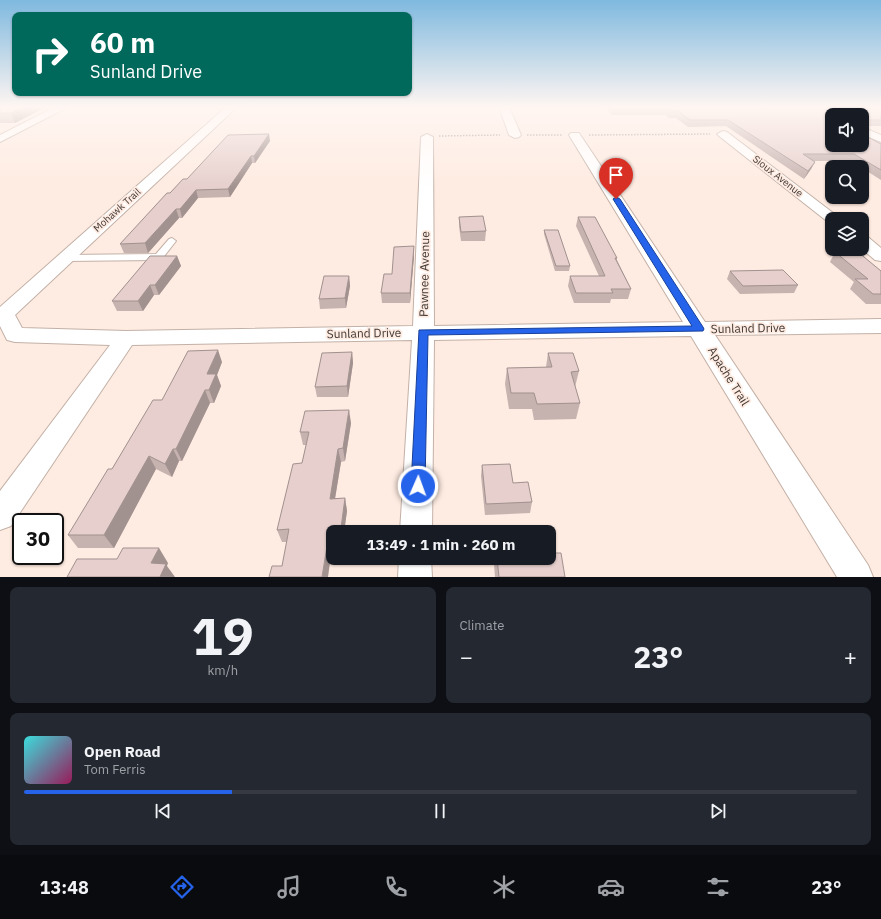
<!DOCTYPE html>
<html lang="en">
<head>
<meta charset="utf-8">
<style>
	body { margin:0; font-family:"IBM Plex Sans",sans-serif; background:#242831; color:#f1f3f6; height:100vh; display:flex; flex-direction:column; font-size:15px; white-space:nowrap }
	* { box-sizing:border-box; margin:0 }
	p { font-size:13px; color:#9ea1a6 }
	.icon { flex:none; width:22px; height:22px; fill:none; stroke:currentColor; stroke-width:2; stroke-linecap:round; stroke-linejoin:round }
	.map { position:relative; height:577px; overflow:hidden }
	.drawer { display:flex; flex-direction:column; gap:10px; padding:10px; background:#0d0f14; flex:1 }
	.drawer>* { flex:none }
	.top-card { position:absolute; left:12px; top:12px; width:400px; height:84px; border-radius:8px; box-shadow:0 1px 3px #0004; background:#00695c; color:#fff; overflow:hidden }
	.buttons { position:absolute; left:825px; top:108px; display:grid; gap:8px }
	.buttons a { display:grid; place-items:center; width:44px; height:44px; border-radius:8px; background:#171b24; box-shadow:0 1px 3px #0004; font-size:20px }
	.speed { position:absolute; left:12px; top:513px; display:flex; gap:8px; font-size:20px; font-weight:700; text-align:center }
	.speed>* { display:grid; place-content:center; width:52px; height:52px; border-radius:50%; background:#171b24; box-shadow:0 1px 3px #0004; line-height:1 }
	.speed .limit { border:2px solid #111; border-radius:6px; background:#fff; color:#111 }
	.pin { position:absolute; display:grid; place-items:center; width:34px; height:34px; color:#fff; margin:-41px -17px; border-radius:50% 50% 50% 0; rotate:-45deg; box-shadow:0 0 4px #0007 }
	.pin .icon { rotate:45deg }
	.me { position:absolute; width:44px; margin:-22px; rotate:2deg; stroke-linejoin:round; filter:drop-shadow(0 0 3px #0008) }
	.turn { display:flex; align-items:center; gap:14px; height:84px; padding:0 12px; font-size:18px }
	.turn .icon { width:52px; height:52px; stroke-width:2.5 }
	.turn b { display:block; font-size:28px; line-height:34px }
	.big { font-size:30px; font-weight:800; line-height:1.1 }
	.drawer .tile { flex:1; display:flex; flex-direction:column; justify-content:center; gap:6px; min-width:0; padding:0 14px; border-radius:8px; background:#242831 }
	.drawer .dial { align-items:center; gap:0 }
	.dial b { font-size:52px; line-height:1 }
	.song { display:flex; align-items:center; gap:12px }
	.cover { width:48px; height:48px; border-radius:6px; background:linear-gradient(135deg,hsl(180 70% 55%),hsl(330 70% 35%)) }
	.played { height:4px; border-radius:2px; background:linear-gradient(90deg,#2563eb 25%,#363941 25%) }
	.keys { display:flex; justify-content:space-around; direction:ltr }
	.heat { display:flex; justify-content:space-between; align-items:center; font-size:22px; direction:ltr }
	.drawer .tiles { flex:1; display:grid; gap:10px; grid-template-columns:1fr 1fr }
	.tile:last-child { grid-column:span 2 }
	.trip { position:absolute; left:326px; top:525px; width:230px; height:40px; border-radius:8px; background:#171b24; box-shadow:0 1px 3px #0004; font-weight:800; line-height:40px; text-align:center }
	.dock { display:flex; height:64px; justify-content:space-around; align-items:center; background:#090b0e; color:#9ea1a6 }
	.dock .icon { width:28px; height:28px }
	.dock .selected { color:#2563eb }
	.dock b { font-size:18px; color:#f1f3f6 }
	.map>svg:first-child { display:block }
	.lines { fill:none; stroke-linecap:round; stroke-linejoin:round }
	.lane-casing { stroke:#c3b1a7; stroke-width:2 }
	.street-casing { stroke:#c3b1a7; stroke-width:2 }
	.path { stroke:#a1948d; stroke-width:1.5; stroke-dasharray:1.5 1.5; stroke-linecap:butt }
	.lane { fill:#fff; fill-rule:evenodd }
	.street { fill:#fff; fill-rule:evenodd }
	.wall { fill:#c6b2af }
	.shaded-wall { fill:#a1918f }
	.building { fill:#e6cfcc; stroke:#a1918f }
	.route { fill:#2563eb; stroke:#184099 }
	.labels { text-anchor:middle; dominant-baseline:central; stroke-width:3.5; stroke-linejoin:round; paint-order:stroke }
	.far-street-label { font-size:10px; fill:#403834; stroke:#feebe1 }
	.street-label { font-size:12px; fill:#403834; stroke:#feebe1 }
</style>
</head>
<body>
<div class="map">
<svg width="881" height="577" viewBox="0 0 881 577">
	<rect width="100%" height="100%" fill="#feebe1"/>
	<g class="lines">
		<defs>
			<polygon id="lane" points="172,238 176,241 162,259 159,260 65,261 60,258 65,255 156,254 169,239"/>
			<g id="street">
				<polygon points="55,107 68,107 0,142 0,135"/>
				<polygon points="226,107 237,107 15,315 22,328 126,331 413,326 421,137 427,134 433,137 434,326 683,322 569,135 571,133 579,133 705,322 881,319 881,333 715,335 868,565 873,577 837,577 691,336 434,340 432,532 400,532 412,340 132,345 11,526 0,530 0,491 110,345 15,342 7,340 0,326 0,307"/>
				<polygon points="499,107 509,107 521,135 519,137 515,138 509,135"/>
				<polygon points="862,127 881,135 881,142 862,134"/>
				<polygon points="723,131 727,132 841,219 832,219 832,223 828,222 719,136 717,134"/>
				<polygon points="862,236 868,237 881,248 881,261 875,260 862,249"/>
				<polygon points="399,558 431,558 432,577 398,577"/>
			</g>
		</defs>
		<!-- lane casing -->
		<use href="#lane" class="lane-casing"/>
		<!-- street casing -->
		<use href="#street" class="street-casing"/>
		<!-- path -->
		<g class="path">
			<polyline points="527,135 562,135"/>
			<polyline points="589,135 710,134"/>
			<polyline points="439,136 500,135"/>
		</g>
		<!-- lane -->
		<use href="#lane" class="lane"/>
		<!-- street -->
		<use href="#street" class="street"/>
	</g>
	<!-- wall -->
	<g class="wall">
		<polygon points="0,107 46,107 15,123 0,123"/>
		<polygon points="605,107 822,107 834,113 835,112 827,107 881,107 881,126 862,126 862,115 832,115 832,145 881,144 881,180 862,168 862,167 860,167 851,161 814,161 815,162 811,169 804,179 726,126 688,127 676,118 669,118 666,115 612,115"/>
		<polygon points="270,141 255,163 252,163 230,197 198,198 182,218 179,218 148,253 124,253 120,244 170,193 187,179"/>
		<polygon points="459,217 486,231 485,241 461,241 459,226"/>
		<polygon points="578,217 617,258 617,260 631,289 628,299 611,299 610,303 574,303 568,286 570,276 599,276 576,226"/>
		<polygon points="544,230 570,266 569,271 555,271 544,234"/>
		<polygon points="835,252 881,271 881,304 866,304 850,289 854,282 830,262"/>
		<polygon points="177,256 181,266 159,295 154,295 143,311 117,311 112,301"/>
		<polygon points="414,256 410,303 382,303 381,293 392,274"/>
		<polygon points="730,271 798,285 794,293 740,294 727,279"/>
		<polygon points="349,276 350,286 346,308 320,309 319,299"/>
		<polygon points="352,352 353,363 348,397 317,397 315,387"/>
		<polygon points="548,353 579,371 575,387 580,403 576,419 534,420 532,409 509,409 505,384 507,368 546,367"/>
		<polygon points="222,362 217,375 221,386 214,403 210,403 182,461 179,461 172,477 156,469 114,548 78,548 68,535 112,469 162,400"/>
		<polygon points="351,423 345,461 341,462 335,498 345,498 347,511 344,532 333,532 333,541 282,566 287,542 282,542 277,530 302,463 306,445 303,445 300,432"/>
		<polygon points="482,465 513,483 532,502 530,513 485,515 481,476"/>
		<polygon points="495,558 549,558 565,577 495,577 494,564"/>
	</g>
	<!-- shaded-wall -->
	<g class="shaded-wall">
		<polygon points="23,107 46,107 15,123 11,113"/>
		<polygon points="269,134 270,141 255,163 254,156"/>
		<polygon points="251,156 252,163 230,197 228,189"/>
		<polygon points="815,162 811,169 804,179 808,171"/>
		<polygon points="196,190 198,198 182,218 180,209"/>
		<polygon points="176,209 179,218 148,253 145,243"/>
		<polygon points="414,246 414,256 410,303 410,293"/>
		<polygon points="177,256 181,266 159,295 155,285"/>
		<polygon points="349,276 350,286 346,308 345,298"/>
		<polygon points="150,285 154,295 143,311 138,301"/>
		<polygon points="218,350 222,362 217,375 221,386 214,403 209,390 207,374"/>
		<polygon points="352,352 353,363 348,397 347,386"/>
		<polygon points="205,390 210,403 182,461 176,449"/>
		<polygon points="349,410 351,423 345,461 343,448"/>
		<polygon points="173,449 179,461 172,477 165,464"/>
		<polygon points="338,449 341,462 333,511 330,499"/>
		<polygon points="149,456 156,469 114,548 104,535"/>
		<polygon points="345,498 347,511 344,532 342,532 341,528"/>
		<polygon points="330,528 333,541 328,577 322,577"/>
		<polygon points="159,548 168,563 167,566 175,577 160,577 151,563"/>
	</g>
	<!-- building -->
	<g class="building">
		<polygon points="0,107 23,107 11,113 0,113"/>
		<polygon points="612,107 822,107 834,113 841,109 839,107 881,107 881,120 862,120 862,115 832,115 832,145 862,145 862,134 881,144 881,170 854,154 803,154 815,162 808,171 728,120 690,120 678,111 671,111 668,109 613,109"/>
		<polygon points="269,134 254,156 251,156 228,189 196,190 180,209 176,209 145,243 120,244 167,193 170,193 183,179 187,179 228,135"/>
		<polygon points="483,216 486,231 461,232 459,217"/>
		<polygon points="578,217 595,217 617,258 615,258 631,289 611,289 613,293 576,293 570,276 605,276"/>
		<polygon points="544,230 558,230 570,266 556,266"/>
		<polygon points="414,246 410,293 381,293 384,274 392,274 394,247"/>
		<polygon points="835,252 858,252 881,271 881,294 873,294 855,279 868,279"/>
		<polygon points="150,256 177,256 155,285 150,285 138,301 112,301"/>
		<polygon points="783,270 798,285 743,286 730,271"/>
		<polygon points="324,276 349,276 345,298 319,299"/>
		<polygon points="218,350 207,374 216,374 209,390 205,390 176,449 173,449 165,464 149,456 104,535 68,535 108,469 112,469 153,400 162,400 188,351"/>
		<polygon points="352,352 347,386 315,387 322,353"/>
		<polygon points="548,353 573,353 579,371 571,372 580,403 537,404 534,393 511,393 507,368 552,367"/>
		<polygon points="349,410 343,448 338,449 330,499 345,498 341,528 330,528 322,577 269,577 272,566 282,566 289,529 277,530 293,464 302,463 309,432 300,432 305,411"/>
		<polygon points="510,464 513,483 528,482 532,502 486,504 482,465"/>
		<polygon points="123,548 159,548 151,563 166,564 160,577 67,577 77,559 117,559"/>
		<polygon points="549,553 561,553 565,577 499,577 497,558 549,558"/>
	</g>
	<!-- sky -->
	<linearGradient id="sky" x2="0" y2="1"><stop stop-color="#7fb9df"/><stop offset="0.57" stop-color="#fff6f2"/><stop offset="1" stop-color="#fff6f2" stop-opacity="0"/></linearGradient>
	<rect width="881" height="188" fill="url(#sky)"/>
	<!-- route -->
	<polygon class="route" points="616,197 620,199 703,327 704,329 703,331 428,335 425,486 423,490 418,492 413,490 411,486 419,330 692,326 613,199"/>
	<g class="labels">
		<!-- far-street labels -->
		<g class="far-street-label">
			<text transform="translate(778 176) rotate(38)">Sioux Avenue</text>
			<text transform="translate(117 210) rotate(-42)">Mohawk Trail</text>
		</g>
		<!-- street labels -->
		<g class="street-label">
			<text transform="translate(424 274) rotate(-89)">Pawnee Avenue</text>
			<text transform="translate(748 328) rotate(-1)">Sunland Drive</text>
			<text transform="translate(364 333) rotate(-1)">Sunland Drive</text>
			<text transform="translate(729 376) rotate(58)">Apache Trail</text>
		</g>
	</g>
</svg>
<div class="buttons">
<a><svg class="icon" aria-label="sound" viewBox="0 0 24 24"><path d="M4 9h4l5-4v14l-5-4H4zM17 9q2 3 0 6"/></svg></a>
<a><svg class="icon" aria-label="search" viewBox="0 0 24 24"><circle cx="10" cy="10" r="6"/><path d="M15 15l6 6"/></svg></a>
<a><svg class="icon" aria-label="layers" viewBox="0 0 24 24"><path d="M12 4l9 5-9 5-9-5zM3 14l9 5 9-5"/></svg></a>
</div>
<div class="speed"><div class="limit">30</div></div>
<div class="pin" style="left:616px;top:199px;background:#d93025"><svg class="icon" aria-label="arrive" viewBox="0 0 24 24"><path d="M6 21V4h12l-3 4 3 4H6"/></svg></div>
<svg class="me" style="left:418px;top:486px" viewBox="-20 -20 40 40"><circle r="17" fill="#2563eb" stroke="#fff" stroke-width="3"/><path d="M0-11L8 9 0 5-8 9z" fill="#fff"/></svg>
<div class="trip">13:49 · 1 min · 260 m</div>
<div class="top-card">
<div class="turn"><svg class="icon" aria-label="right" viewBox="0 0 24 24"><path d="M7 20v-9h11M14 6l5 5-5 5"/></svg><div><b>60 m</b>Sunland Drive</div></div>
</div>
</div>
<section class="drawer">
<div class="tiles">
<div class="tile dial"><b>19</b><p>km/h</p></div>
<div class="tile"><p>Climate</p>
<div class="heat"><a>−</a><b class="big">23°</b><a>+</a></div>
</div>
<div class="tile">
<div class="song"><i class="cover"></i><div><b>Open Road</b><p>Tom Ferris</p></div></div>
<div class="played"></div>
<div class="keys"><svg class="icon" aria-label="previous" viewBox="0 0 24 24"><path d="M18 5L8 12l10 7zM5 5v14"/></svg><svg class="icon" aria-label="pause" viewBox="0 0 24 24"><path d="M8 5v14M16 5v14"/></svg><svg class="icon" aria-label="next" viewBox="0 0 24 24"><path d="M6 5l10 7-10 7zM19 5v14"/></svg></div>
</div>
</div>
</section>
<nav class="dock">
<b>13:48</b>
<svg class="icon selected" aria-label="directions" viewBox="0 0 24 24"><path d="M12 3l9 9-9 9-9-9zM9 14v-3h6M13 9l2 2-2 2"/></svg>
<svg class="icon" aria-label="music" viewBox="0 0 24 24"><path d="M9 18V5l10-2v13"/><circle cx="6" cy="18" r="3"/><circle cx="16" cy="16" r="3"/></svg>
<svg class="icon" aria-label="phone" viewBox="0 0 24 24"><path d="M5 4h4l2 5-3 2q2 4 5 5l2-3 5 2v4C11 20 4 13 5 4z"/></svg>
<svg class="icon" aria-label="climate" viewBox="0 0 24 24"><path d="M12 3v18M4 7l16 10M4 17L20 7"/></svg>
<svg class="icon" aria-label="car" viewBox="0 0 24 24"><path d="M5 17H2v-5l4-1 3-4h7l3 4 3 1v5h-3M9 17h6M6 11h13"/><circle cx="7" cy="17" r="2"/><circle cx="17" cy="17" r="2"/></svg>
<svg class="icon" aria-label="filters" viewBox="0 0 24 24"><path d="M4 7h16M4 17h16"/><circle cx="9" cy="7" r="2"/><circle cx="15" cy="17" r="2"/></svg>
<b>23°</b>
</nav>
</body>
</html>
